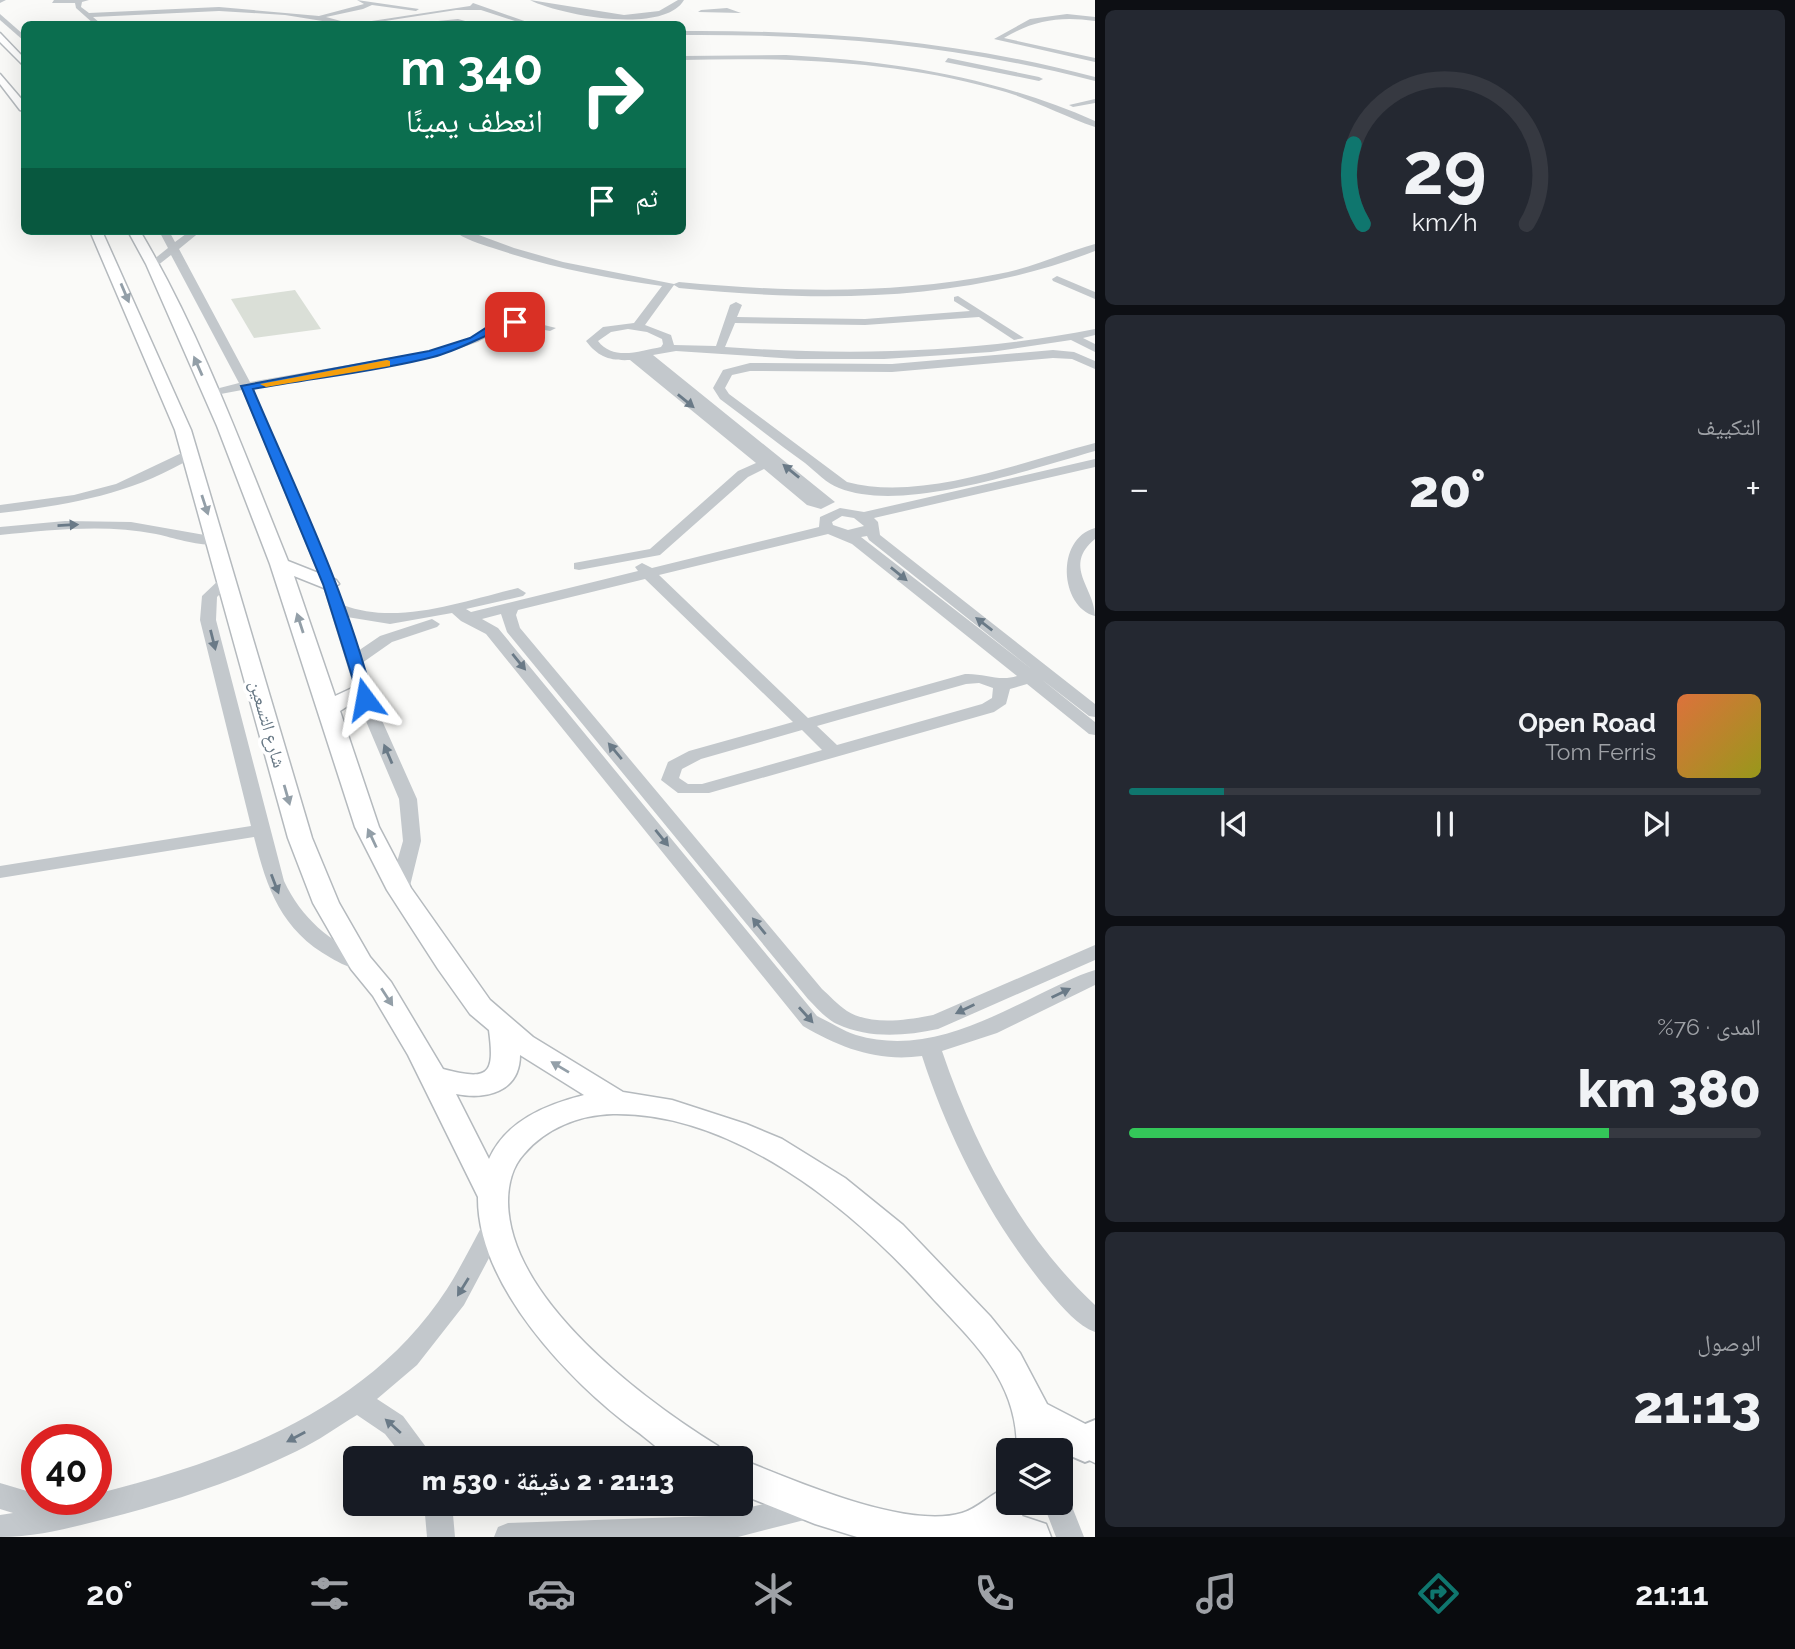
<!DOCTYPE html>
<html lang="ar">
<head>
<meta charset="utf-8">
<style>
	body { margin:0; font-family:Raleway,"Noto Naskh Arabic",sans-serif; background:#242831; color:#f1f3f6; direction:rtl; height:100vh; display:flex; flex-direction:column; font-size:26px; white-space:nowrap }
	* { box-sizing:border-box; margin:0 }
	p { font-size:23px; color:#9ea1a6 }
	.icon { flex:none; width:38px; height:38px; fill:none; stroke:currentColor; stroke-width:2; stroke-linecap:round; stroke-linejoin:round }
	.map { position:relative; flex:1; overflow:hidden; direction:ltr }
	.sheet { display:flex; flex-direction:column; gap:10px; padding:10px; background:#0d0f14; width:700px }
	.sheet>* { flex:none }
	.top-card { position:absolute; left:21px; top:21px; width:665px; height:214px; border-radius:10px; box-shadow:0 7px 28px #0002; direction:rtl; background:#0b6e4f; color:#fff; overflow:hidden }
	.fabs { position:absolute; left:996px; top:1438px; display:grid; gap:14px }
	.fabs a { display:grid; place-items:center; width:77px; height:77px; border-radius:10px; background:#171b24; box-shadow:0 7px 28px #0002; font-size:35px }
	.speed { position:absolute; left:21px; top:1424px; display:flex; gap:14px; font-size:35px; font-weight:700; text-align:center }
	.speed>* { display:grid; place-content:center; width:91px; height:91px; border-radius:50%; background:#171b24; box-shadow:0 7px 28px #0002; line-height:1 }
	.speed .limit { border:10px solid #d22; background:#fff; color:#111 }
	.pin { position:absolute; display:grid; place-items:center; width:60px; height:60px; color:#fff; margin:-30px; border-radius:14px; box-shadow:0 4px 10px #0006 }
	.me { position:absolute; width:77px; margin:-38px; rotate:347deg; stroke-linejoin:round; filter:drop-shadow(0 0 5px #0008) }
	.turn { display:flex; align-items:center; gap:24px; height:147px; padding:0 28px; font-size:32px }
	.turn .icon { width:91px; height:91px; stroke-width:2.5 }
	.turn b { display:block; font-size:49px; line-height:60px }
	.then { display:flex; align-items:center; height:66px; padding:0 28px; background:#0003; gap:14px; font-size:26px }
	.big { font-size:52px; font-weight:800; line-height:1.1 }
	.sheet .widget { flex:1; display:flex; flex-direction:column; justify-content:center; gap:10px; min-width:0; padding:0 24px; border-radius:10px; background:#242831 }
	.sheet .dial { align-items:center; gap:0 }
	.dial svg { height:182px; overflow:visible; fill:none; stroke:#363941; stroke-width:7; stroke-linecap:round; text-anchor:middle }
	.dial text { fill:#f1f3f6; stroke:none }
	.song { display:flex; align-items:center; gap:21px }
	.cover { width:84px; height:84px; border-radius:10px; background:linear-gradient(135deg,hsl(20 70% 55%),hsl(60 70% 35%)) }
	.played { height:7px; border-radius:4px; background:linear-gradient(90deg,#0f766e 15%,#363941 15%) }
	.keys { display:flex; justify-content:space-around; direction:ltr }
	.heat { display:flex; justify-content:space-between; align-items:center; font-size:38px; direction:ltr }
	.charge { height:10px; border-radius:5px; background:linear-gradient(90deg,#34c759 76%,#363941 0) }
	.trip { position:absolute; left:343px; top:1446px; width:410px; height:70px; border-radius:10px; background:#171b24; box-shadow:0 7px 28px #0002; font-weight:800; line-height:70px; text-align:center; direction:rtl }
	.dock { display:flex; height:112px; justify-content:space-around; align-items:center; background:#090b0e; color:#9ea1a6 }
	.dock .icon { width:49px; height:49px }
	.dock .active { color:#0f766e }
	.dock b { font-size:32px; color:#f1f3f6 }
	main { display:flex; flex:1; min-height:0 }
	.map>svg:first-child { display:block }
	.green { fill:#dadfd7 }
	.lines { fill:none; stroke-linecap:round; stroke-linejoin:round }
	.major-casing { stroke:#b5babe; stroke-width:3 }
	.highway-casing { stroke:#b4b9bd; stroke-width:4 }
	.minor { fill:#c3c8cc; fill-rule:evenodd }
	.major { fill:#fff; fill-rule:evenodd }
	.highway { fill:#fff; fill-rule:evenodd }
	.oneway { fill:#939fa8 }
	.oneway2 { fill:#6a7a87 }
	.route { fill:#1a73e8; stroke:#114b97; stroke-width:2 }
	.slow { fill:#f59e0b }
	.labels { text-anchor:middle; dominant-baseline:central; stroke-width:7; stroke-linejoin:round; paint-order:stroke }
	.street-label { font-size:18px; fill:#657683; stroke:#fff }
</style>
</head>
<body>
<main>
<section class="sheet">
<div class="widget dial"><svg viewBox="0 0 100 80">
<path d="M14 69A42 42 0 1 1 86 69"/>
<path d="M14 69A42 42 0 0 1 10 34" stroke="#0f766e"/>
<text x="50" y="56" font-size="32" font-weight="700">29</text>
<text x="50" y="72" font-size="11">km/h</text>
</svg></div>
<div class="widget"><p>التكييف</p>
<div class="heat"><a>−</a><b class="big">20°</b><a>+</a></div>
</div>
<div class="widget">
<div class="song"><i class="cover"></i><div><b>Open Road</b><p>Tom Ferris</p></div></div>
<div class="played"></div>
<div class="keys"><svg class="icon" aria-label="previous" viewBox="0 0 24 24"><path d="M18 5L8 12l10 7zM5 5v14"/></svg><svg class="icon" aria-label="pause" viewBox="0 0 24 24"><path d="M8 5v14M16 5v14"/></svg><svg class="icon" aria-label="next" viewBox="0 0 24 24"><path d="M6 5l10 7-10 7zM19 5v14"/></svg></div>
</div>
<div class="widget"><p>المدى · 76%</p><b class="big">380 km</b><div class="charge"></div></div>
<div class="widget"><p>الوصول</p><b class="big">21:13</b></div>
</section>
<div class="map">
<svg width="1095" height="1537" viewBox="0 0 1095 1537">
	<rect width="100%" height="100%" fill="#fafaf8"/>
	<!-- green -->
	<polygon class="green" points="295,290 321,329 254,338 231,299"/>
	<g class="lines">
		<defs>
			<g id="major">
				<polygon points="0,33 24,58 24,66 0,42"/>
				<polygon points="0,74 24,102 24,111 20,110 0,84"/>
				<path d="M90 231H102L191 430 312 838 339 903 370 957 391 982 443 1069C489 1081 495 1075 489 1030L470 1014 438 969 387 890 355 827 270 564 217 426 146 264 128 231H140C201 334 243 450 288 561L336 580 339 584 329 590 294 576 335 696 363 683 374 689 340 711 379 827 411 888 490 1000 533 1037 623 1092 672 1100 746 1124 782 1139 845 1178 903 1225 990 1316 1020 1353 1047 1404 1095 1429V1463L1052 1442 1053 1451H1017C1018 1378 971 1341 926 1291 850 1207 733 1112 613 1114 579 1115 546 1128 524 1154 512 1167 508 1185 508 1202 509 1300 644 1400 718 1446L724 1458C709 1458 689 1462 675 1458 662 1454 647 1438 635 1430 569 1381 477 1285 478 1197L408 1055 373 996 351 969 313 903 288 838 175 430ZM520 1055 584 1095C545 1105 506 1121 489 1159L456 1094C486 1100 520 1092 520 1055Z"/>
				<path d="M740 1459C794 1480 905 1530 962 1513 979 1508 991 1493 1008 1487V1503H1028L1022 1516 1046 1524 1051 1537H857L815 1524 740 1494Z"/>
			</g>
			<polygon id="highway" points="1095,1420 1095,1458 1085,1462 1071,1456 1065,1443 1071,1430"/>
		</defs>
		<!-- major casing -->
		<use href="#major" class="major-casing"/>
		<!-- highway casing -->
		<use href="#highway" class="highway-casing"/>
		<!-- minor -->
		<g class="minor">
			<polygon points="0,0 6,0 0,3"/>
			<polygon points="54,0 89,0 82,2 81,7 89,13 219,7 319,16 364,4 357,0 419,9 416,11 372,5 363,9 326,17 352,24 470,6 473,3 533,24 524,24 481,10 456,10 366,24 341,24 285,15 219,11 93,17 100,23 94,24 76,8 75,3 52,3"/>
			<path d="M530 0 624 15 659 11 678 0H684C664 35 559 15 530 0Z"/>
			<polygon points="727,8 741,13 698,12 701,10"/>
			<polygon points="0,14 24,35 24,41 0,20"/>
			<path d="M1067 14 1095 17V21C1060 16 1034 20 1004 38L1095 58V62L994 39 1030 19Z"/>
			<polygon points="458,19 476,24 424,24 428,22"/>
			<path d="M682 31C823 30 959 41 1095 77V81C955 45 827 34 682 35Z"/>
			<path d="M786 55C894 61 995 77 1095 121V127C1061 115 1030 98 995 89 893 61 788 57 682 60V56Z"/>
			<polygon points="948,58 1039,77 1043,79 1039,81 945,62"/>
			<polygon points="1095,99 1095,103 1073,107 1069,105"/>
			<path d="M159 231H169L175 242 190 231H201L179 249 250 382 429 351 470 338 504 321 524 320 556 328 550 331 524 326 506 327 478 342 431 358 253 388 343 605C398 626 463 601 518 588L526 593 523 596 466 609 471 612 638 571 635 567 642 563 652 568 819 527 820 517 840 508 864 512 1095 459V467L874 518 878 522 880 535 1095 704V717L1089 716 1041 679 1095 722V735L1089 734 1027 684 1010 689 1006 704 994 712 709 793H678L661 780 668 762 689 751 793 722 645 579 518 610 516 615 520 628 822 989C830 996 838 1005 847 1011 871 1026 908 1020 933 1015L1095 945V960L938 1029C905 1036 869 1039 837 1024 826 1019 816 1007 808 999L507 632 501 614 482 619 498 628 817 1016C830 1022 843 1031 856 1035 920 1054 979 1024 1036 996 1055 987 1075 976 1095 970V985L997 1033 942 1051C974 1145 1022 1237 1095 1305V1332C1078 1326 1063 1308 1051 1294 993 1225 950 1142 922 1056 877 1062 841 1048 803 1026L486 634 461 621 452 613 390 624 347 617 358 651 380 636 432 619 440 624 437 627 392 642 362 663 376 707 417 799 421 841 409 890 406 894H392L389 890 403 841 399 799 360 707 322 584 242 390 210 396 204 392 239 383 171 255 157 266 148 264 168 248ZM842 516 854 518 864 526 848 530 833 525 832 522ZM828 534 852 544 1017 676C999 682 984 673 965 674L808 718 659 575ZM867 536 869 540 1034 671 861 537ZM979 683 993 688 992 698 982 704 837 745 817 726 966 684ZM802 730 822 750 702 784H688L679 778 682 769 701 759Z"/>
			<path d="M454 231H468L514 248 563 262 674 284 679 282C785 292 893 295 998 274 1032 268 1062 253 1095 244V251C962 303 819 302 679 288L674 285 645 325 671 335 674 345 716 346 730 305 736 302 742 305 737 317 865 319 970 311 954 301V297L958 296 1024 338 1014 340 979 317 865 325 735 323 725 347C850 356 974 353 1095 329V335L1083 338 1095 344V352L1071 340 991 352 884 359H797L676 351 653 355 835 502 821 509 807 505 764 469 748 477 660 555 579 570 574 569V563L650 549 738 471 756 463 630 360C610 361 598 357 586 341L603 327 634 323 662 286C605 278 548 267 493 248 480 244 464 239 454 231ZM628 329 647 332 662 339 663 344 661 347C640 351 613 361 598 341L611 332Z"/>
			<polygon points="1057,276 1095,292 1095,299 1053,281 1052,279"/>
			<path d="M1053 350 1074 352 1095 361V369L1072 359 1053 358 892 372 750 371 732 375 725 388 729 394 847 482C922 502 1021 462 1095 443V451C1030 469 903 514 839 488 827 484 815 471 805 463 776 442 748 420 720 399L713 388 723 370 750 363 892 364Z"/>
			<path d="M188 450 195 454 193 457C133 494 69 505 0 513V505L74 495 116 484Z"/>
			<path d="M65 521 131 522 216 537 223 541C212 551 171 537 156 534 105 524 51 530 0 535V527Z"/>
			<path d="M1095 528V539C1062 566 1095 588 1095 616 1060 607 1055 539 1095 528Z"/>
			<path d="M227 576 234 580 217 597 216 620 284 881C302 919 329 941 367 958L370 963 367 968C355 972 342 964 331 958 281 930 267 889 254 837L0 878V866L251 826 200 620 202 596 222 577Z"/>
			<path d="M494 1216 502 1219 506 1226 464 1305 417 1365 377 1399 403 1416 434 1458H404L385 1434 357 1415C337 1427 318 1441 297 1451 236 1481 171 1502 105 1519 70 1528 36 1537 0 1537V1515L13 1513 0 1509V1483L37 1494V1500H46L54 1504 75 1500H96V1494C229 1461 369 1410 447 1289 461 1267 473 1242 486 1219Z"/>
			<polygon points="1060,1491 1067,1494 1084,1537 1056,1537 1043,1503 1060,1503"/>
			<polygon points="810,1494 820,1498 824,1507 820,1516 738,1537 494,1537 498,1527 508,1523 710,1516"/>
			<polygon points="424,1503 452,1503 455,1537 427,1537"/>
		</g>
		<!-- major -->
		<use href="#major" class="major"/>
		<!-- highway -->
		<use href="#highway" class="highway"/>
	</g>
	<!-- one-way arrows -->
	<defs><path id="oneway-solid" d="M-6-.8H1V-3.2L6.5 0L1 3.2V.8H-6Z" transform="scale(1.75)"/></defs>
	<g class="oneway">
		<use href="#oneway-solid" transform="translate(125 293) rotate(67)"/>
		<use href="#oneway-solid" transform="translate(198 366) rotate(-114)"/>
		<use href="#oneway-solid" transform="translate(205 505) rotate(72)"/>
		<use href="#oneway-solid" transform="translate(300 623) rotate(-108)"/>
		<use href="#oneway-solid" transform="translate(287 795) rotate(74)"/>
		<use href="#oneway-solid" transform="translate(372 838) rotate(-115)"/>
		<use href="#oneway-solid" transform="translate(387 997) rotate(57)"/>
		<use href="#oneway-solid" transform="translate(560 1067) rotate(-149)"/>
	</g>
	<g class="oneway2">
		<use href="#oneway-solid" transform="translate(686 401) rotate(39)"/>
		<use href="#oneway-solid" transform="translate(791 471) rotate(-141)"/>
		<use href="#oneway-solid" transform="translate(68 525) rotate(-3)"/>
		<use href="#oneway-solid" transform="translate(899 574) rotate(39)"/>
		<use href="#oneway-solid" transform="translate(984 624) rotate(-142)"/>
		<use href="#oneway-solid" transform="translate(213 640) rotate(76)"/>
		<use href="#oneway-solid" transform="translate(519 662) rotate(51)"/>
		<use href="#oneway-solid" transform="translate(615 751) rotate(-130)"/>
		<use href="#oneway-solid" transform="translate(388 754) rotate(-113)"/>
		<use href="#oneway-solid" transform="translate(662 838) rotate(51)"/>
		<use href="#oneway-solid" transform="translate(275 884) rotate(69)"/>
		<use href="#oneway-solid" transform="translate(759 926) rotate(-129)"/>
		<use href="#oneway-solid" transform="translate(1061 993) rotate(-26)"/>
		<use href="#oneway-solid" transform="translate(965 1009) rotate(154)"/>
		<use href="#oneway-solid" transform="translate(806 1015) rotate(48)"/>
		<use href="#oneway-solid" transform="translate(463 1287) rotate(122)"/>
		<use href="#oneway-solid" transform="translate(393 1426) rotate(-138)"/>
		<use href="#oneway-solid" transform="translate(296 1437) rotate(152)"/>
	</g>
	<!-- route -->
	<path class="route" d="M515 319 519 320V324C489 331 464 349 433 357 375 372 312 378 253 389 296 490 346 591 373 699L365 703 360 702 323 584 241 386 429 351 470 338 492 324Z"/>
	<!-- slow -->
	<polygon class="slow" points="387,360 390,361 390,366 266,387 260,384"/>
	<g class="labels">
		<!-- street labels -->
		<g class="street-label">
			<text transform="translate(268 724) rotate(74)">شارع التسعين</text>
		</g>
	</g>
</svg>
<div class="fabs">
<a><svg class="icon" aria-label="layers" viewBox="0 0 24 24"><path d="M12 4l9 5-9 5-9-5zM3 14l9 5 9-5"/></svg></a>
</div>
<div class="speed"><div class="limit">40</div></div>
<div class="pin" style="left:515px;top:322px;background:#d93025"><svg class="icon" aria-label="arrive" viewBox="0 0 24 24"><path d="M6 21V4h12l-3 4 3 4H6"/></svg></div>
<svg class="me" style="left:365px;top:699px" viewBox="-20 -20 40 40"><path d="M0-17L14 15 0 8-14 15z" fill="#1a73e8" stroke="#fff" stroke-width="4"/></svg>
<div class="trip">21:13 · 2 دقيقة · 530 m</div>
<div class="top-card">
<div class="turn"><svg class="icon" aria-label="right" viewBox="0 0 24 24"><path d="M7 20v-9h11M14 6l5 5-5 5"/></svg><div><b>340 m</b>انعطف يمينًا</div></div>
<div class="then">ثم<svg class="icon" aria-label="arrive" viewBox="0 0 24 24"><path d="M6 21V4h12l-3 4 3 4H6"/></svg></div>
</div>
</div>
</main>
<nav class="dock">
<b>21:11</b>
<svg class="icon active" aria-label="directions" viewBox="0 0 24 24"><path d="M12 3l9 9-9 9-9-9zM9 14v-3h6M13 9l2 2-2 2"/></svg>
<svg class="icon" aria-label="music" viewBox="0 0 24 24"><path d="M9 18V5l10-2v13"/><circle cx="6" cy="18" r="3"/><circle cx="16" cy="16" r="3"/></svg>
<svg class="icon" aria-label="phone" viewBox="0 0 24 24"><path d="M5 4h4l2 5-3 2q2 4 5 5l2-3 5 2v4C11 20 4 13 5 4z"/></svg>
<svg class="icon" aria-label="climate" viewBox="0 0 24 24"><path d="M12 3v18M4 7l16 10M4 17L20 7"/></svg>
<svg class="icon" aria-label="car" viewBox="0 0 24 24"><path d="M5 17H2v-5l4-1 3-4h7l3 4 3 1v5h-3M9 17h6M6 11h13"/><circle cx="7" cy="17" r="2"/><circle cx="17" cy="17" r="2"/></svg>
<svg class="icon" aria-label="filters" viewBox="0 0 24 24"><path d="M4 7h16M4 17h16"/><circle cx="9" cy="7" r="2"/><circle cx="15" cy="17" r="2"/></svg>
<b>20°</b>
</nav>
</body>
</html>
